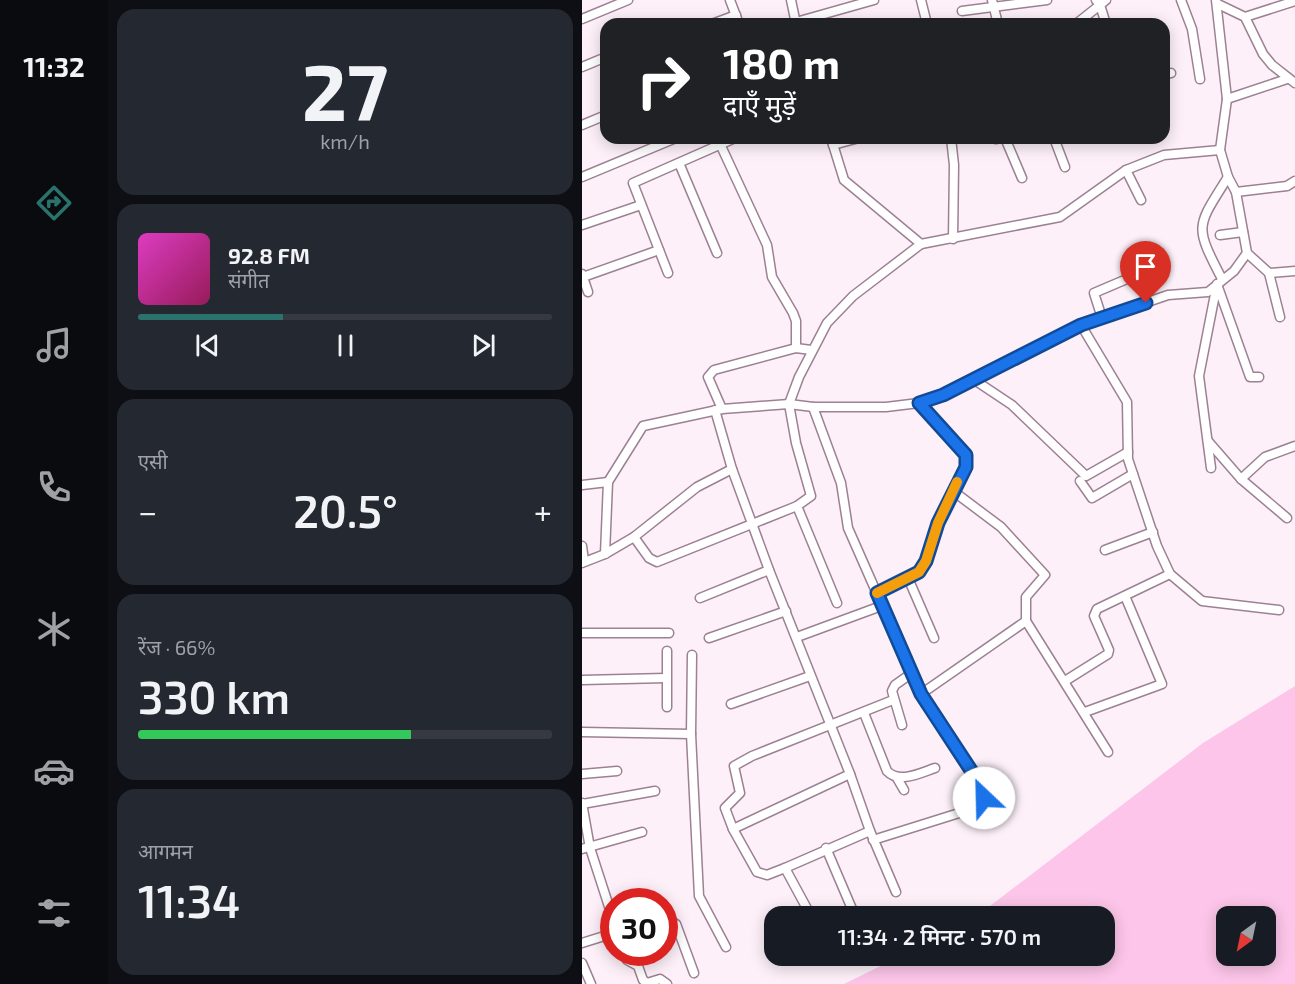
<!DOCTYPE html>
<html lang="hi">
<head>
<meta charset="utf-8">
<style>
	body { margin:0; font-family:"Exo 2","Noto Sans Devanagari",sans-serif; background:#242831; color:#f1f3f6; height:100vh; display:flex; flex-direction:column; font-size:22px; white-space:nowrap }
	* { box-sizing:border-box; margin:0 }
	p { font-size:20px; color:#9ea1a6 }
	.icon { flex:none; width:33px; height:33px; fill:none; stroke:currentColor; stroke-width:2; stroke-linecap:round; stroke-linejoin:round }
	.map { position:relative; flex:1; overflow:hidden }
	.sheet { display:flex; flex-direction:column; gap:9px; padding:9px; background:#0d0f14; width:474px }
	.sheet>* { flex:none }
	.hud { position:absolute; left:18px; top:18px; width:570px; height:126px; border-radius:18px; box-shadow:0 3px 15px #0003; background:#202124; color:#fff; overflow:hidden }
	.needle { width:39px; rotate:213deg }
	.fabs { position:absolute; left:634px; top:906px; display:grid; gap:12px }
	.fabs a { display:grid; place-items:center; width:60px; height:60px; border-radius:12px; background:#171b24; box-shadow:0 3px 15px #0003; font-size:30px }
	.speed { position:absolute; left:18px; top:888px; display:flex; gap:12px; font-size:30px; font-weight:700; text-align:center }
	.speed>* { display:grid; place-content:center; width:78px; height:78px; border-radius:50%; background:#171b24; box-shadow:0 3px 15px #0003; line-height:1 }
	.speed .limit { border:9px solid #d22; background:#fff; color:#111 }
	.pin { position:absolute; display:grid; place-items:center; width:51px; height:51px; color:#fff; margin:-62px -26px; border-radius:50% 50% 50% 0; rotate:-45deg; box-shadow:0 0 6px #0007 }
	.pin .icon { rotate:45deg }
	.me { position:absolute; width:66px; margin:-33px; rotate:336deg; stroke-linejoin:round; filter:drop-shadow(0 0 4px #0008) }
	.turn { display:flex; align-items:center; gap:21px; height:126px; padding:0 24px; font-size:27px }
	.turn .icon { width:78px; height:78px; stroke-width:2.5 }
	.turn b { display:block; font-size:42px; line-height:51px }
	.big { font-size:45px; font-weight:600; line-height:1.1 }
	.sheet .widget { flex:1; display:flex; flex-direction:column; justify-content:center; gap:9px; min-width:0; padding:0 21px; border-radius:18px; background:#242831 }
	.sheet .dial { align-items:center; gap:0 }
	.dial b { font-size:78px; line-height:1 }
	.song { display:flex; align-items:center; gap:18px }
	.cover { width:72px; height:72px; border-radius:9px; background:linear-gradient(135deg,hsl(310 70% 55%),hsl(330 70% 35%)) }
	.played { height:6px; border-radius:3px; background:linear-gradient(90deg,#2a736d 35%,#363941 35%) }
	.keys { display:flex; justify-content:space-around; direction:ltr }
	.heat { display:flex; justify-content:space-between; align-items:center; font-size:33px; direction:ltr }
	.charge { height:9px; border-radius:4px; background:linear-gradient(90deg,#34c759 66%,#363941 0) }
	.trip { position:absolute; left:182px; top:906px; width:351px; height:60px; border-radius:18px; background:#171b24; box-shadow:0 3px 15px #0003; font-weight:600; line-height:60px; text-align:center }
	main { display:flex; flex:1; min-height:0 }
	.tab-bar { display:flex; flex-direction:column; width:108px; justify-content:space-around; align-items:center; background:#090b0e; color:#9ea1a6 }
	.tab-bar .icon { width:42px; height:42px }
	.tab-bar .active { color:#2a736d }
	.tab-bar b { font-size:27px; color:#f1f3f6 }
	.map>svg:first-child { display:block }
	.green { fill:#fcc5e9; fill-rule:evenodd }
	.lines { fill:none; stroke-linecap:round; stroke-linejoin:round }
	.minor-casing { stroke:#9d8193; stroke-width:11 }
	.minor { stroke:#fff; stroke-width:8 }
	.route-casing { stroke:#114b97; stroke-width:15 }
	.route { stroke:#1a73e8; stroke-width:10 }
	.slow { stroke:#f59e0b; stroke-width:10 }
</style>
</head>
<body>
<main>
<nav class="tab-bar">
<b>11:32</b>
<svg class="icon active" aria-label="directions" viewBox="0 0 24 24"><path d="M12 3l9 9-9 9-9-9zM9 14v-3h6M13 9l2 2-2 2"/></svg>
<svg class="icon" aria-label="music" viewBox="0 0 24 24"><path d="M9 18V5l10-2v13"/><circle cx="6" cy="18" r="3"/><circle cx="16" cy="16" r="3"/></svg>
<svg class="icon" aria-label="phone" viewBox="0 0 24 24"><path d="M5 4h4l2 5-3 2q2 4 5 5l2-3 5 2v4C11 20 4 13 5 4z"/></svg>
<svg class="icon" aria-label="climate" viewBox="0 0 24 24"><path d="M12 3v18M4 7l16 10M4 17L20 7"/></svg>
<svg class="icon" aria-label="car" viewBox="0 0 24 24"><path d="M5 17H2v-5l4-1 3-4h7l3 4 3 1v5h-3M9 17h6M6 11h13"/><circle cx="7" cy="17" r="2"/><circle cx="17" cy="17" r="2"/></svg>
<svg class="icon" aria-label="filters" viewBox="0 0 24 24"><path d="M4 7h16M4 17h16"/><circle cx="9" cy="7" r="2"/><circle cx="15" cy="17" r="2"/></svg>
</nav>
<section class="sheet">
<div class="widget dial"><b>27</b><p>km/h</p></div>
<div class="widget">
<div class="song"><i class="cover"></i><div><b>92.8 FM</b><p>संगीत</p></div></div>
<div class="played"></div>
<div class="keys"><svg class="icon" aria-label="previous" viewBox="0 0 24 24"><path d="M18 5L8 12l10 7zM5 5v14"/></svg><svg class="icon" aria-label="pause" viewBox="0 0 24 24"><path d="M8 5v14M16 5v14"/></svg><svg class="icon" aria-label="next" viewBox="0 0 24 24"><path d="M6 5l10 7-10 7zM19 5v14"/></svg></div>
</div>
<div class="widget"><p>एसी</p>
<div class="heat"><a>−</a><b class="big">20.5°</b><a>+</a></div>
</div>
<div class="widget"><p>रेंज · 66%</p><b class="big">330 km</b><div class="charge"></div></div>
<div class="widget"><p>आगमन</p><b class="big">11:34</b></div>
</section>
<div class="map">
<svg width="713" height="984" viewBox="0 0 713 984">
	<rect width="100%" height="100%" fill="#fdf0f9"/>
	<!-- green -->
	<path class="green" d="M713 686V984H262L319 956H522V916H395L621 743ZM645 916H684V956H645Z"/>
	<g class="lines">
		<defs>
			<g id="minor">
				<polyline points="148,0 157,24"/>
				<polyline points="209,0 214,24"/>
				<polyline points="339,0 345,24"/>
				<polyline points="410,0 416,24"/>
				<polyline points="599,0 610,29 618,79"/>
				<polyline points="636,4 663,17 681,54 690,65 713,83"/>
				<polyline points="380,11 465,0"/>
				<polyline points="663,17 713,1"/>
				<polyline points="0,19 46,0"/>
				<polyline points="130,24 154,15"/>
				<polyline points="207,24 292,0"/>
				<polyline points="494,24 518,5 514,0"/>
				<polyline points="524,24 518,5 524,0"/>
				<polyline points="0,67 24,57"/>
				<polyline points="582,75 589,73"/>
				<polyline points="645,99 705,79"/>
				<polyline points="0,125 24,115"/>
				<polyline points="369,138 372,165 371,239"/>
				<polyline points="423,138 440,178"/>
				<polyline points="472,138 483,167"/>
				<polyline points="414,139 417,138"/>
				<polyline points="251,145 277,138"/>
				<polyline points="139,146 185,245 190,277 211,313 214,321 214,348"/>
				<polyline points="97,163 135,253"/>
				<polyline points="544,170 559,200"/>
				<polyline points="0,177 94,138"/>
				<polyline points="654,192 705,186 713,181"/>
				<polyline points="0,225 59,205"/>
				<polyline points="638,235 661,232"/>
				<polyline points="339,244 478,217 544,170 582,155 638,150"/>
				<polyline points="665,253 687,273 713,271"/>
				<polyline points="86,273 51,183 153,138"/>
				<polyline points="687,273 698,317"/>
				<polyline points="0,274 6,292"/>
				<polyline points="1,277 77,250"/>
				<path d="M640 279C612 225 614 228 646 177"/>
				<polyline points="636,287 668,377 677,377"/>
				<polyline points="520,318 512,293 566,270"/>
				<polyline points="499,325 545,402 546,459 575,546 588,574 620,601 697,610"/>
				<polyline points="391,379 430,405 504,476 546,452"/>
				<polyline points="231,407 259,483 266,528 330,673 339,694 401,792 399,803 390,809 291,840"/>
				<polyline points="140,409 126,377 132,370 214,348 229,350"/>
				<polyline points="133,410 150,469 187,570 268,774 151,829"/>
				<polyline points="626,441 659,479 705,518"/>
				<polyline points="629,468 617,376 635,284"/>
				<polyline points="659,479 683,457 713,446"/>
				<polyline points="498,481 510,498 551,474"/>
				<polyline points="0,485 26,482"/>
				<polyline points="215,506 255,603"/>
				<polyline points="52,537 67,558 75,562 215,506 229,496 214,443 207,404 217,377 245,323 271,296 339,244 262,180 249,138"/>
				<polyline points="0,546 2,561"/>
				<polyline points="523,550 571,532"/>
				<polyline points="23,554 26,482 61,426 140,409 207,404 231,407 304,407 337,403 361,395 499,325 586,295 626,292 652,271 665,253 654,192 646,177 638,150 645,99 634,0"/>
				<polyline points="0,563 23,554 52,537 115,487 150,469"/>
				<polyline points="326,578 352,638"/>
				<polyline points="295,593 337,572 344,561 356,523 384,467 384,455 337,403"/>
				<polyline points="118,598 187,570"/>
				<polyline points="444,621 526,752"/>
				<polyline points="0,633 87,633"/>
				<polyline points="215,637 302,605"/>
				<polyline points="127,638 204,611"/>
				<polyline points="110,655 109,734 117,896 144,947"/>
				<polyline points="0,680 84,678"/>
				<polyline points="483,681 526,654 527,650 512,616 515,609 588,574"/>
				<polyline points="339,694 444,621 444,597 463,575 419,527 371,491"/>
				<polyline points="149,704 228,676"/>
				<polyline points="85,707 85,651"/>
				<polyline points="503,712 580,684 543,596"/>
				<path d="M282 713 305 771C317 784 338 773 353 768"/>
				<polyline points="320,725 310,691 313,685 330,673"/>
				<polyline points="0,732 109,734"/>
				<polyline points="0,774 35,771"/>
				<polyline points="268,774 288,831"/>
				<polyline points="315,778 322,790"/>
				<polyline points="0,803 8,848 32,922"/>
				<polyline points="0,804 73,791"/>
				<polyline points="244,848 273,916"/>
				<polyline points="0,849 60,832"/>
				<polyline points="203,868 185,875 175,872 151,829 143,808 158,793 152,766 170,756 311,700"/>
				<polyline points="229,916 203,868 288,831 314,892"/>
				<polyline points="82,918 94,924 112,973"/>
				<polyline points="0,943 32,933"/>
				<polyline points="41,952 45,960 56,966 61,980 65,983 78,979 85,984"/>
				<polyline points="0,963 9,984"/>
			</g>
		</defs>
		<!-- minor casing -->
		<use href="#minor" class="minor-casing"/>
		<!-- minor -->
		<use href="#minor" class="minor"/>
	</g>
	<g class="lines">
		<defs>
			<polyline id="route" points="402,798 398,784 339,694 295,593 337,572 344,561 356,523 384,467 384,455 337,403 361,395 499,325 564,303"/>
		</defs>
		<!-- route casing -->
		<use href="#route" class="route-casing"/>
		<!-- route -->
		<use href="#route" class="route"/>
		<!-- slow -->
		<polyline class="slow" points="295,593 337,572 344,561 356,523 375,482"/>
	</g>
</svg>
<div class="fabs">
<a><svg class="needle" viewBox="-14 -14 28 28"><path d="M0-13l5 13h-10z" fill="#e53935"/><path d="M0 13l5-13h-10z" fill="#9ea1a6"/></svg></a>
</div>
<div class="speed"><div class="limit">30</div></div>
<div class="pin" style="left:564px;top:303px;background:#d93025"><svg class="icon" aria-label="arrive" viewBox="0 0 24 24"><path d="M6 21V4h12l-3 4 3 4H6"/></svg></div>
<svg class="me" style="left:402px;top:798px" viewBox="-20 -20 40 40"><circle r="19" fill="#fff"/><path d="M0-13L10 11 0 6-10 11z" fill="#1a73e8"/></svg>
<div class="trip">11:34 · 2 मिनट · 570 m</div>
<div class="hud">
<div class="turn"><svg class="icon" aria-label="right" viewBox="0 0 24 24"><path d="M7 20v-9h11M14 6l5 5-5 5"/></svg><div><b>180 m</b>दाएँ मुड़ें</div></div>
</div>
</div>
</main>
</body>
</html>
